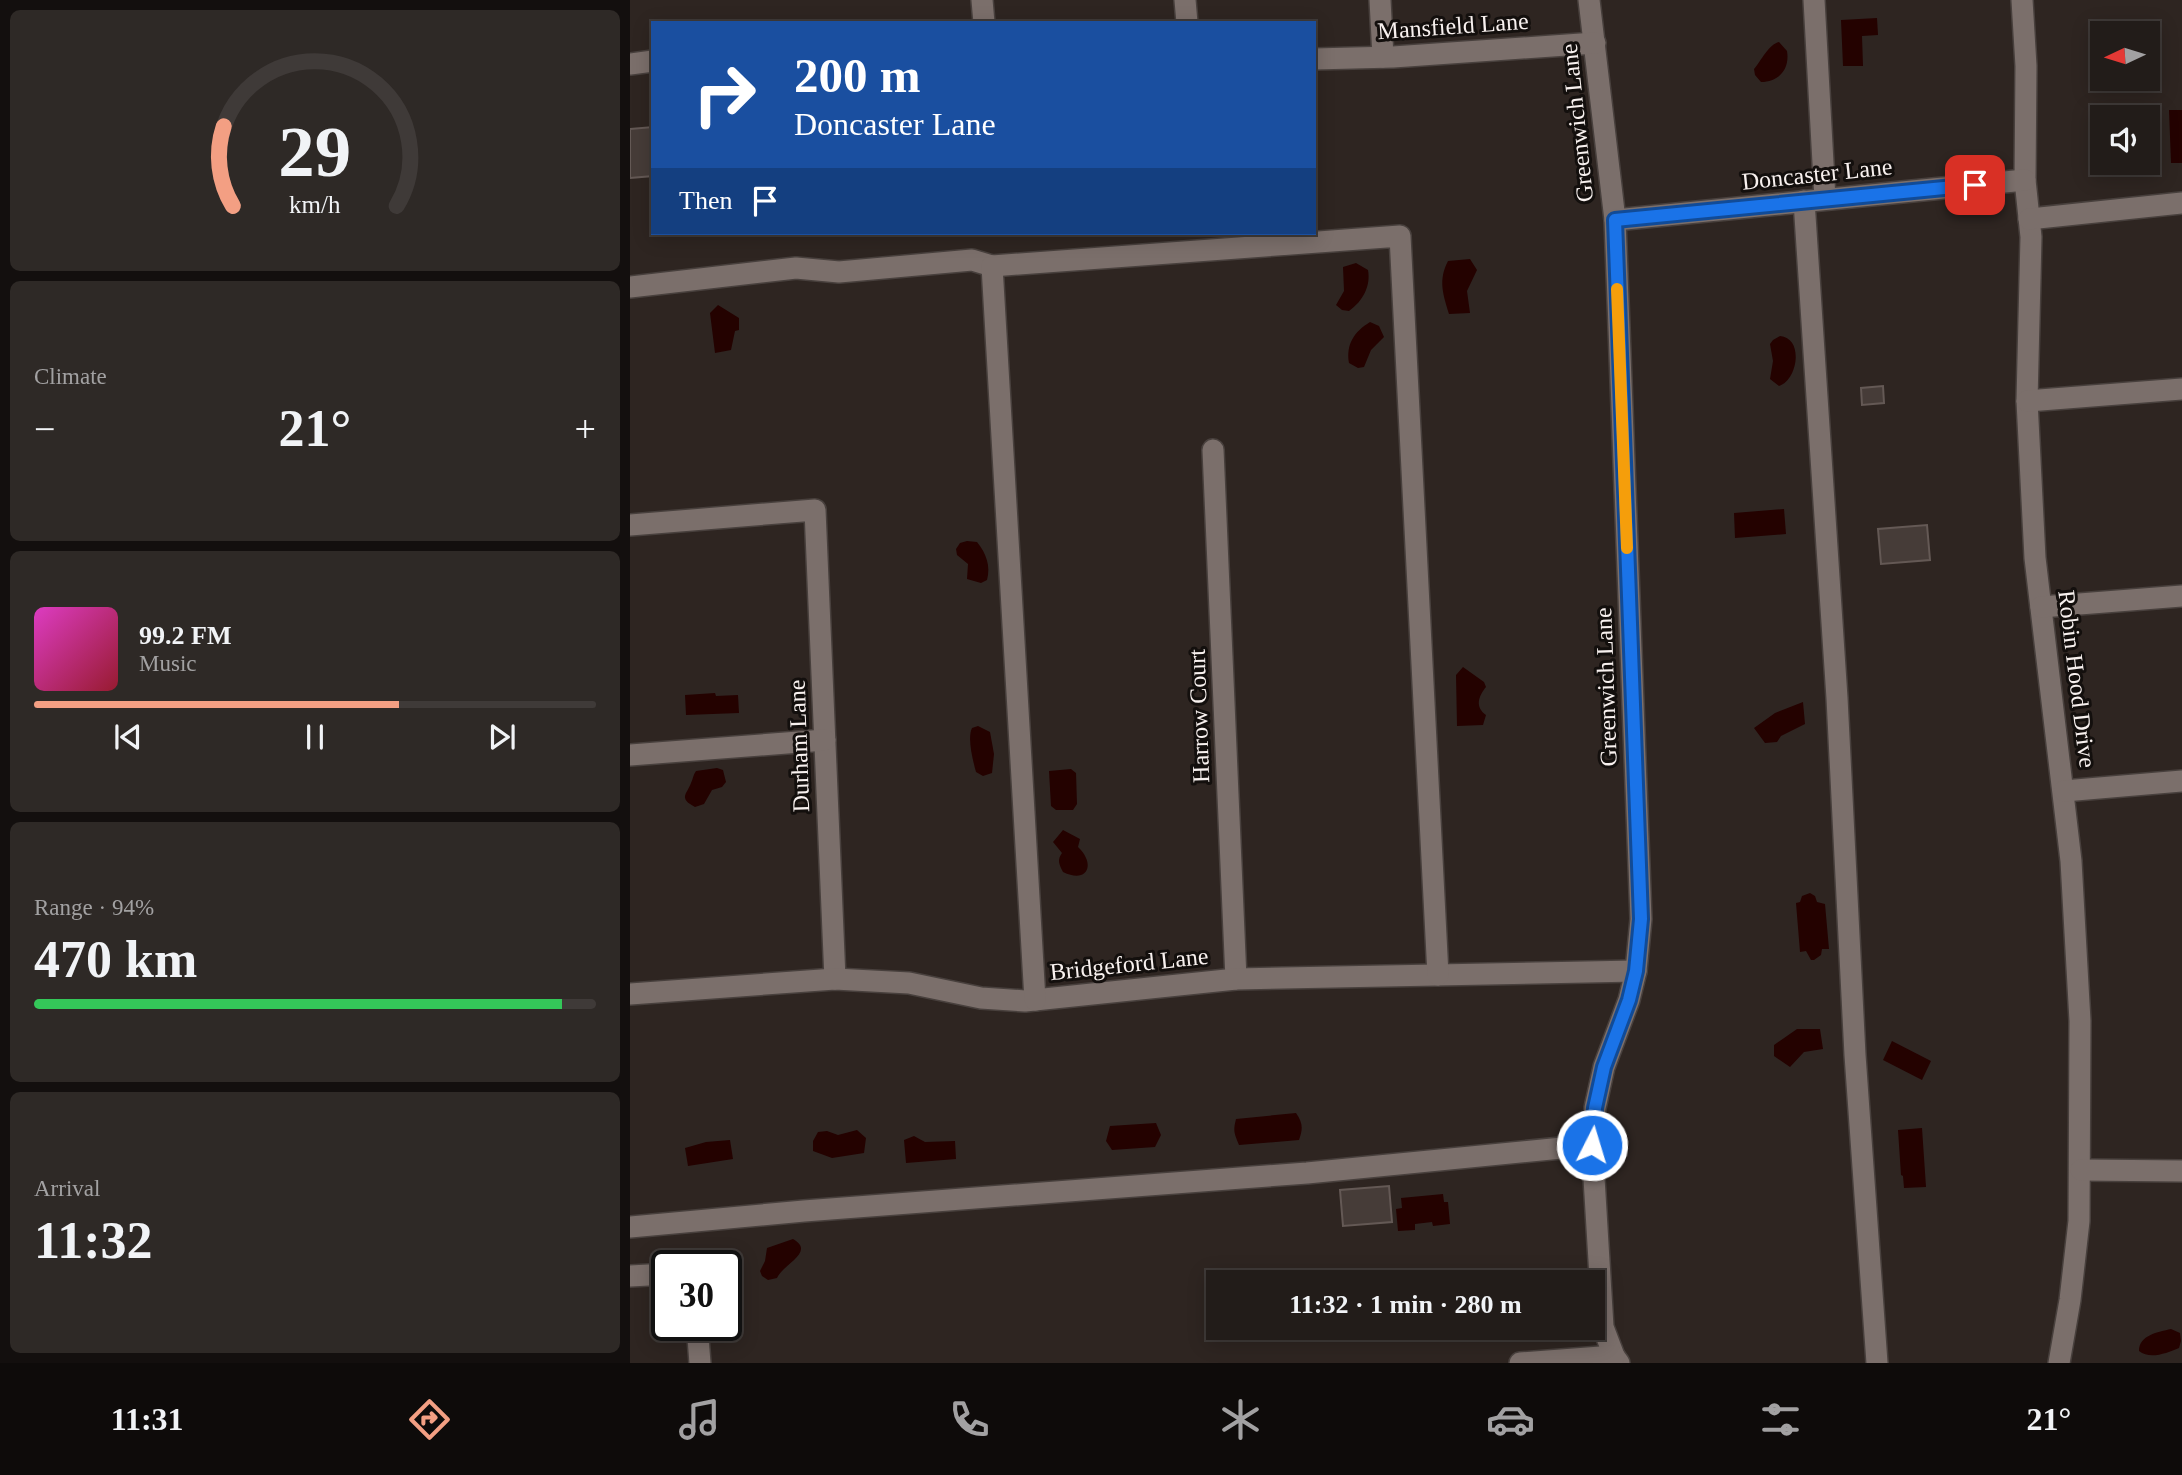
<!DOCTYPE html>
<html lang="en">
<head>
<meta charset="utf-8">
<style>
	body { margin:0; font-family:"Times New Roman",serif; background:#2e2926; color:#f1f3f6; height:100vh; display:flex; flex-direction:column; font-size:26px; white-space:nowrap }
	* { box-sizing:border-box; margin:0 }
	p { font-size:23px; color:#a2a1a2 }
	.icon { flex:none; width:38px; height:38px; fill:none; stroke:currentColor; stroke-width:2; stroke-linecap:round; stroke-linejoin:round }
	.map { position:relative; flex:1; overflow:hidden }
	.panel { display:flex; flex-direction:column; gap:10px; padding:10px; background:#130f0e; width:630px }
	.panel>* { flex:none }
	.guide { position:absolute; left:21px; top:21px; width:665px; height:214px; border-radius:0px; box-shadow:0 4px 18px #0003,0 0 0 2px #3f3a38; background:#1a4fa0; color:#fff; overflow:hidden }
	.needle { width:46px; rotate:266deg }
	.tools { position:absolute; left:1460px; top:21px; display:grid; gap:14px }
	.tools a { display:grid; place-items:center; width:70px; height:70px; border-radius:0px; background:#221c19; box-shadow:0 4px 18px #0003,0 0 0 2px #3f3a38; font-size:35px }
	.speed { position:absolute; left:21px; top:1250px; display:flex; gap:14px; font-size:35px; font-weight:700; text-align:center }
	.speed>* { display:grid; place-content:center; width:91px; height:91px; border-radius:50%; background:#221c19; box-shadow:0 4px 18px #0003,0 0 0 2px #3f3a38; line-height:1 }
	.speed .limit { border:4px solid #111; border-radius:10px; background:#fff; color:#111 }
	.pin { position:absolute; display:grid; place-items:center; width:60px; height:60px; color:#fff; margin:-30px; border-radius:14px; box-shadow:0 4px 10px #0006 }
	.me { position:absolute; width:77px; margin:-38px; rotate:5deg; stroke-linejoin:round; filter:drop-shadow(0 0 5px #0008) }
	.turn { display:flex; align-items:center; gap:24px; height:147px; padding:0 28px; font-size:32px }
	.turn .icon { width:91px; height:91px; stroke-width:2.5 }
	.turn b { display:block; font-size:49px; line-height:60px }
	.then { display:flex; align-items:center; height:66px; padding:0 28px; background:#0003; gap:14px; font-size:26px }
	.big { font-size:52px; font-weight:800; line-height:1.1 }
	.panel .tile { flex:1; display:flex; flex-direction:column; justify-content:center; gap:10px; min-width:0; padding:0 24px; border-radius:10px; background:#2e2926 }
	.panel .dial { align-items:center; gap:0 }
	.dial svg { height:182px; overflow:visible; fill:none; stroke:#3f3a38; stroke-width:7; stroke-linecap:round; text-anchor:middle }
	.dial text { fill:#f1f3f6; stroke:none }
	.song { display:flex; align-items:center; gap:21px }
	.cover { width:84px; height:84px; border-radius:10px; background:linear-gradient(135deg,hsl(310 70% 55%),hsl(350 70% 35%)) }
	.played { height:7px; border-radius:4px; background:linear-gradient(90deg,#f39f83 65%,#3f3a38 65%) }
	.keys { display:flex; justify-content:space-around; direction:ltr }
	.heat { display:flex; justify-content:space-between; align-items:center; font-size:38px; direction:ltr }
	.charge { height:10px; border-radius:5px; background:linear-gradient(90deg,#34c759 94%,#3f3a38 0) }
	.trip { position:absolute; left:576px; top:1270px; width:399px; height:70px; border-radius:0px; background:#221c19; box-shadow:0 4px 18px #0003,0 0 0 2px #3f3a38; font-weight:800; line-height:70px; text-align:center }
	.menu { display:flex; height:112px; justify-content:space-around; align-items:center; background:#0e0b0a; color:#a2a1a2 }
	.menu .icon { width:49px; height:49px }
	.menu .current { color:#f39f83 }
	.menu b { font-size:32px; color:#f1f3f6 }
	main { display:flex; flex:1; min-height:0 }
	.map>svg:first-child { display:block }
	.water { fill:#240200 }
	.building { fill:#463c38; stroke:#645955; stroke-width:2 }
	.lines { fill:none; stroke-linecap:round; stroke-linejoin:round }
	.minor-casing { stroke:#48403d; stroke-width:24 }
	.minor { stroke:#7b6f6b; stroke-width:21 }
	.route-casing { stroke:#114b97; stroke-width:18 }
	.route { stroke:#1a73e8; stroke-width:12 }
	.slow { stroke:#f59e0b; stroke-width:12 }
	.labels { text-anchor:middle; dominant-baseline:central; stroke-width:6; stroke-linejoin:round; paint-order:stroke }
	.street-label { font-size:24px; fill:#f8f1ef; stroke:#130f0d }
</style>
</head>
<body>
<main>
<section class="panel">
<div class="tile dial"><svg viewBox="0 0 100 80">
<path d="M14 69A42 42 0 1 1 86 69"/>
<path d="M14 69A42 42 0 0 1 10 34" stroke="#f39f83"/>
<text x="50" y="56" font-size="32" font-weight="700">29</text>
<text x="50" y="72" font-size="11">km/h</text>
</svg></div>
<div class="tile"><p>Climate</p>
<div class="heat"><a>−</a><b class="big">21°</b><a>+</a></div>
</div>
<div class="tile">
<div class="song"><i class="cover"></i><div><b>99.2 FM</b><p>Music</p></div></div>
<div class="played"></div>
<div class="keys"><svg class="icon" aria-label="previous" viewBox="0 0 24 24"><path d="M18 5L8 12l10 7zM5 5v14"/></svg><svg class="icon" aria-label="pause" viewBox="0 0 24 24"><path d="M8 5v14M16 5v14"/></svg><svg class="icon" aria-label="next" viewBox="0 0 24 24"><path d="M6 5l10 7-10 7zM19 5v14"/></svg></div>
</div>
<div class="tile"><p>Range · 94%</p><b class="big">470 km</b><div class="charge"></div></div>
<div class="tile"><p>Arrival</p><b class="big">11:32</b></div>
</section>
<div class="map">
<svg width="1552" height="1363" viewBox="0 0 1552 1363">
	<rect width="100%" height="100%" fill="#2e2521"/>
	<!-- water -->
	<g class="water">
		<polygon points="1247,18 1248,35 1232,36 1233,66 1213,66 1211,20"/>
		<path d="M1149 42 1157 51C1160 69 1149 82 1131 82L1125 75 1124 69C1131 61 1139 44 1149 42Z"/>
		<polygon points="1539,110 1552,110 1552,163 1541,163"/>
		<path d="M840 259 847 270 837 291 840 313 819 314C813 294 808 280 818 261Z"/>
		<path d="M726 263 738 270C741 286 733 301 719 311L712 310 706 305 714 291 713 267Z"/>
		<polygon points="88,305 109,318 109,330 105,331 101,350 85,353 80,313"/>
		<path d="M740 322 749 326 754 337 741 350 734 367 728 368 719 363C716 344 724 332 740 322Z"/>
		<path d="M1150 336C1174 338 1168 380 1149 386L1140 379 1143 361 1140 344 1143 340Z"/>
		<polygon points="1154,509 1156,534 1105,538 1104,513"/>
		<path d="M337 541 347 542C356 553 361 566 357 580L351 583 337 579 338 564 327 555 326 549 330 543Z"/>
		<path d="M833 667 854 682 856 687C848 697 845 707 856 715L853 725 827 726 826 675Z"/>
		<polygon points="85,693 86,696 108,695 109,713 56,715 55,695"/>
		<polygon points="1173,702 1175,724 1151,736 1147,742 1135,743 1124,728 1145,713"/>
		<path d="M348 726 360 732 364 754 362 773 353 776 346 772C343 761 337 738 342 728Z"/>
		<path d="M87 768 93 770 96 782 92 787 82 790 74 804 65 807C48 798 57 794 61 783 63 779 63 775 66 771Z"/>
		<polygon points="441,769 446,773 447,804 443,810 426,810 421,806 419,771"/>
		<path d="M433 830 450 839 448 847C466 864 458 884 433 872 429 864 427 860 432 853L423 842Z"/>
		<polygon points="1180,893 1185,896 1187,902 1195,904 1199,949 1192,949 1191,955 1184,960 1181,960 1176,951 1170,952 1166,903 1170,902 1172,896"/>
		<polygon points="1167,1029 1190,1029 1193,1049 1174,1052 1160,1067 1144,1056 1144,1045"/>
		<polygon points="1262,1041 1301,1061 1292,1080 1253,1060"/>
		<path d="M666 1113C673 1123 673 1129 669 1140L609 1145C604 1133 603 1131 606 1119Z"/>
		<polygon points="526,1123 531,1135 525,1147 482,1150 476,1141 480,1126"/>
		<polygon points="1292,1128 1296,1187 1274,1188 1273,1176 1271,1175 1268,1130"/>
		<polygon points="227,1130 236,1138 234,1153 202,1158 183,1151 183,1141 188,1132 197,1131 208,1135"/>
		<polygon points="284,1136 295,1142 325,1141 326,1159 276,1163 274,1140"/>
		<polygon points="100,1140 103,1159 58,1166 55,1148 76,1142"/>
		<polygon points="813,1194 814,1202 818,1202 820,1224 803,1226 802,1222 785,1224 785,1230 768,1231 766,1209 772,1208 771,1198"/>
		<path d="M163 1239C186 1252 153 1264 147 1278L138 1280 132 1276 130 1271 135 1261 137 1248Z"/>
		<path d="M1541 1329 1550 1333 1551 1341 1549 1348C1537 1353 1520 1360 1509 1351 1509 1335 1528 1332 1541 1329Z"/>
	</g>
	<!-- building -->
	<g class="building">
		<polygon points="23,127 23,176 0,178 0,129"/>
		<polygon points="1253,386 1254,403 1232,405 1231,388"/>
		<polygon points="1297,525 1300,560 1251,564 1248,529"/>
		<polygon points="759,1186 762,1222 713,1226 710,1190"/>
	</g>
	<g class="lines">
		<defs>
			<g id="minor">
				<polyline points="352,0 354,23"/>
				<polyline points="555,0 557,23"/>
				<polyline points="750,0 753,57"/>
				<polyline points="959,0 985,220 1011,919 1006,971 999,1000 974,1067 965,1108 962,1145 973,1327 984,1356 989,1363"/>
				<polyline points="1184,0 1195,199"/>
				<polyline points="1392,0 1396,66 1395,180 1401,237 1397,401 1405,558 1441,861 1450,1021 1449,1221 1440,1300 1429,1363"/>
				<polyline points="684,59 763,57 965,43"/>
				<polyline points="0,64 23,61"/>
				<polyline points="1174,201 1207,698 1225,1055 1247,1363"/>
				<polyline points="1399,219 1552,203"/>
				<polyline points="985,220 1395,180"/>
				<polyline points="0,287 166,268 209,272 342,260 362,266"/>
				<polyline points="1397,401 1552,389"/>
				<polyline points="583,450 606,979"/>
				<polyline points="0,525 185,510 205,979"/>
				<polyline points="1411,607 1552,596"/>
				<polyline points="0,755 195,740"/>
				<polyline points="1434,791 1552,781"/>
				<polyline points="0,994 205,979 279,983 351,998 395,1001 606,979 1006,971"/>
				<polyline points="405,1000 362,266 770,236 808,975"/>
				<polyline points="1451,1170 1552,1171"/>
				<polyline points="0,1227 174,1211 677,1173 962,1145"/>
				<polyline points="0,1276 37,1274"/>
				<polyline points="67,1325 70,1363"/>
				<polyline points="890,1363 984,1356"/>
			</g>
		</defs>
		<!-- minor casing -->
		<use href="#minor" class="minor-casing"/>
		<!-- minor -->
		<use href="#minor" class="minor"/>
	</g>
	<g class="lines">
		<defs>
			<polyline id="route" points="962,1145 965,1108 974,1067 999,1000 1006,971 1011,919 985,220 1345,185"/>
		</defs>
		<!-- route casing -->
		<use href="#route" class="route-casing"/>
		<!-- route -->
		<use href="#route" class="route"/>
		<!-- slow -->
		<polyline class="slow" points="987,289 997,548"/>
	</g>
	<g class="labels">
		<!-- street labels -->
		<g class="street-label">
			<text transform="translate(823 26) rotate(-4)">Mansfield Lane</text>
			<text transform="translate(947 123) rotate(-96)">Greenwich Lane</text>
			<text transform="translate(1187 174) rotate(-6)">Doncaster Lane</text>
			<text transform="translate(1447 679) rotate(83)">Robin Hood Drive</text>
			<text transform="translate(976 687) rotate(-92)">Greenwich Lane</text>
			<text transform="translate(569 716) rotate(-92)">Harrow Court</text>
			<text transform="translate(169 746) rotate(-92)">Durham Lane</text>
			<text transform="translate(499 964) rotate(-6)">Bridgeford Lane</text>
		</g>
	</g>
</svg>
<div class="tools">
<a><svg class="needle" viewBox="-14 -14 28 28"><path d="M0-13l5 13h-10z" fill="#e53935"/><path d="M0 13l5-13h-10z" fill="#a2a1a2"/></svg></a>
<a><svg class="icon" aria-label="sound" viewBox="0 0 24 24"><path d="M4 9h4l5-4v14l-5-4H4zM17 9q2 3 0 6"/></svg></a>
</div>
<div class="speed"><div class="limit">30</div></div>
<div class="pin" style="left:1345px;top:185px;background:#d93025"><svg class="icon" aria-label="arrive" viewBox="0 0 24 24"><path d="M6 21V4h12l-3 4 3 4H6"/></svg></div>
<svg class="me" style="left:962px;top:1145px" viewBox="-20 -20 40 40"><circle r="17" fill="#1a73e8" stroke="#fff" stroke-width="3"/><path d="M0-11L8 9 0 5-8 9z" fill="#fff"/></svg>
<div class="trip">11:32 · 1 min · 280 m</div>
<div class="guide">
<div class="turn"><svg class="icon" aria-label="right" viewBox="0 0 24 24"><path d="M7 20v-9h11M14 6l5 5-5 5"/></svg><div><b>200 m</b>Doncaster Lane</div></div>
<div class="then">Then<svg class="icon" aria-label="arrive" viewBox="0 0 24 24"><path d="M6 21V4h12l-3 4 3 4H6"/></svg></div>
</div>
</div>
</main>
<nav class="menu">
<b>11:31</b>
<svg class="icon current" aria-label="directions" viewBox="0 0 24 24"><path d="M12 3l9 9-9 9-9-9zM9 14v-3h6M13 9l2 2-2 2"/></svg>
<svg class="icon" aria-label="music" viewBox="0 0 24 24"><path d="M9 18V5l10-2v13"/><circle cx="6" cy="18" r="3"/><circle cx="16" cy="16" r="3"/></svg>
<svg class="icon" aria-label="phone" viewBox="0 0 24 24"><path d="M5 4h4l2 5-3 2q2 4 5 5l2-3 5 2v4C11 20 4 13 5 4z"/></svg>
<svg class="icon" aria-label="climate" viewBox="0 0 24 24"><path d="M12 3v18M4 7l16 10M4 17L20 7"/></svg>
<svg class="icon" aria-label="car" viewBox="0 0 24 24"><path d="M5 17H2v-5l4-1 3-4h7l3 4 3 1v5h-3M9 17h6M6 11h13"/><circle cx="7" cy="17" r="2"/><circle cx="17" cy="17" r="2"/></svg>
<svg class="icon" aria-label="filters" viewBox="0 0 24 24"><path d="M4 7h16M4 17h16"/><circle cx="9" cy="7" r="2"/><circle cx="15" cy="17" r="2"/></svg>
<b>21°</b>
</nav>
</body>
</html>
